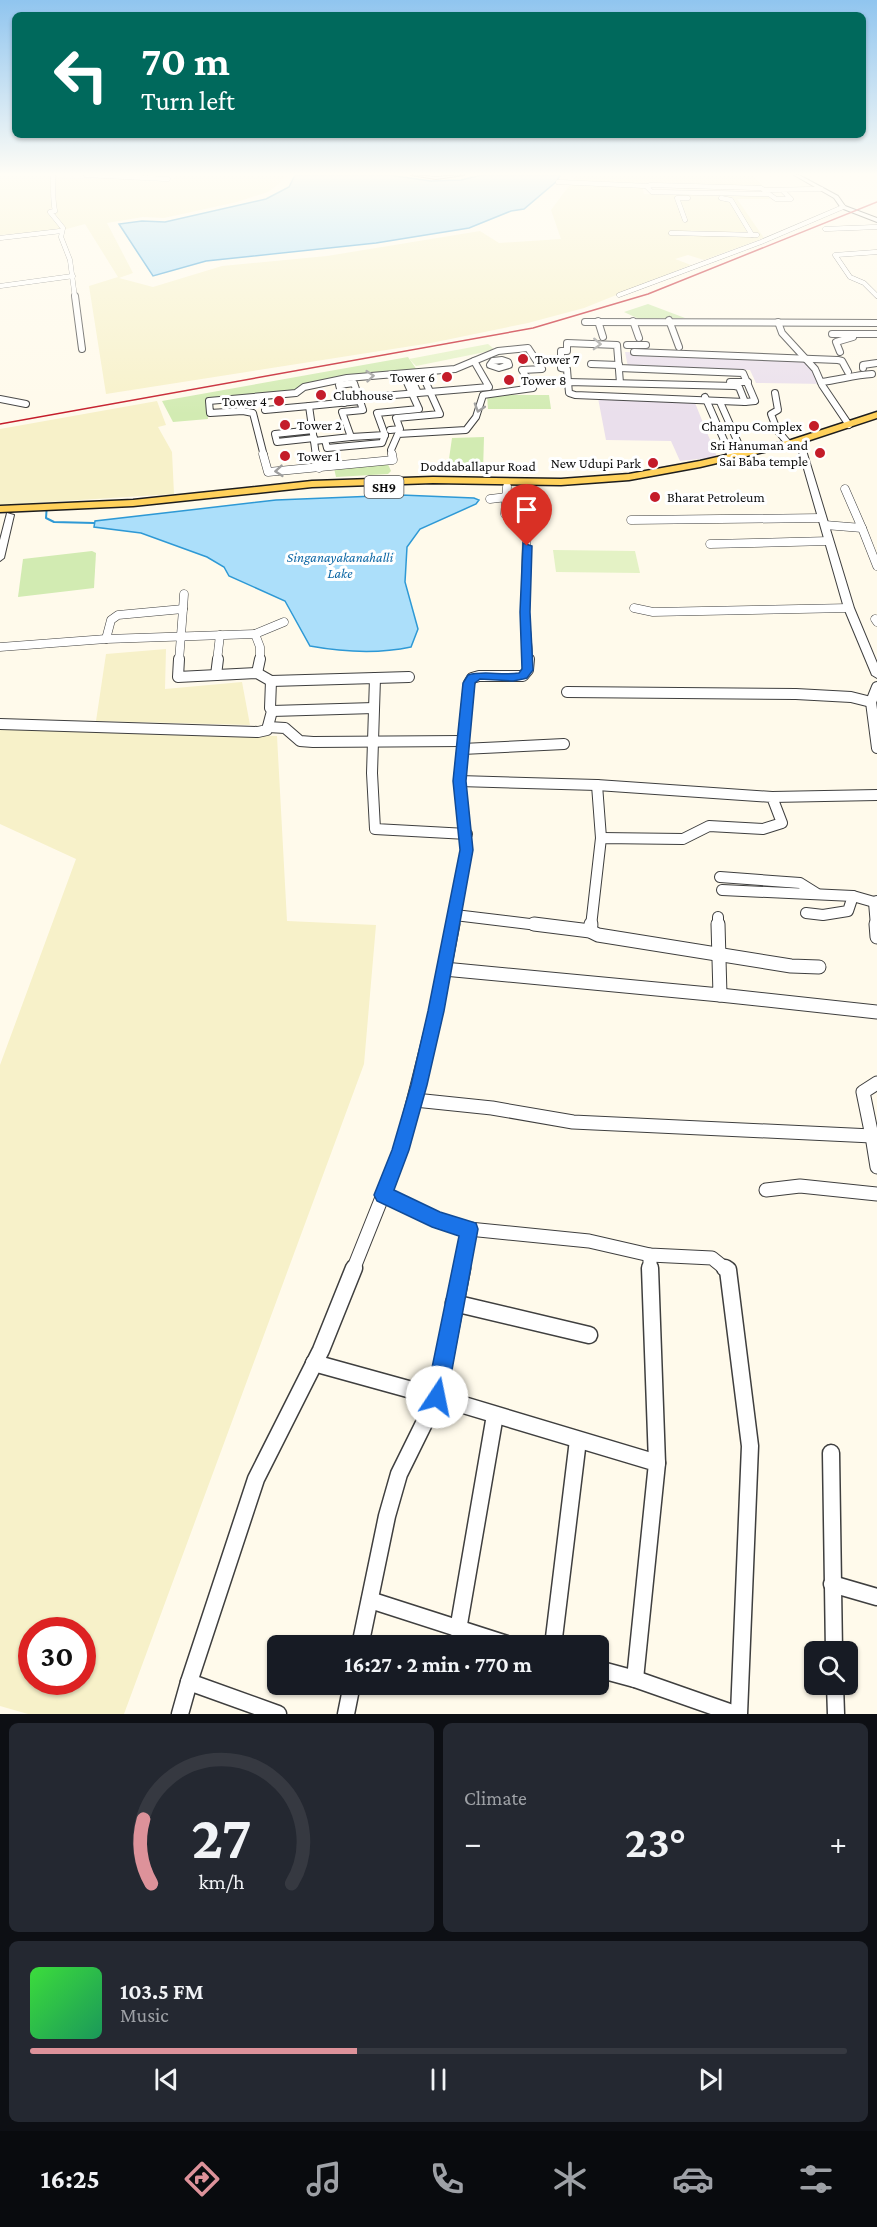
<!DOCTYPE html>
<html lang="en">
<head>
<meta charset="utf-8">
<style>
	body { margin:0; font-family:"Crimson Pro",serif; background:#242831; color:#f1f3f6; height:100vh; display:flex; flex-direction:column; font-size:22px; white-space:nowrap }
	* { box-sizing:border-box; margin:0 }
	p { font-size:20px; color:#9ea1a6 }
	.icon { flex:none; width:33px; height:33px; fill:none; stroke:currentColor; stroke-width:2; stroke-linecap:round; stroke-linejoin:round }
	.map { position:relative; height:1714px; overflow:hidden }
	.side { display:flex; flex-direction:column; gap:9px; padding:9px; background:#0d0f14; flex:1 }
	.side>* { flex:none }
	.guide { position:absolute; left:12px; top:12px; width:854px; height:126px; border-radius:9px; box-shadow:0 2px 4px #0004; background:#00695c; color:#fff; overflow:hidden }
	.fabs { position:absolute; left:804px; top:1641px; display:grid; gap:12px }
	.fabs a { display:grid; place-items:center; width:54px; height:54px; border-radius:9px; background:#171b24; box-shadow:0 2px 4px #0004; font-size:30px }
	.speed { position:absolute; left:18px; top:1617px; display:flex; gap:12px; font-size:30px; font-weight:700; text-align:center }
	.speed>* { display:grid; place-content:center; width:78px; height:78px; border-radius:50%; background:#171b24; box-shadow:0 2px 4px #0004; line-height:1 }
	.speed .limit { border:9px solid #d22; background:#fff; color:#111 }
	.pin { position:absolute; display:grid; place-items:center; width:51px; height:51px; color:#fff; margin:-62px -26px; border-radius:50% 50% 50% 0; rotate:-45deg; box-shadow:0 0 6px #0007 }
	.pin .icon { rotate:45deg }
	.me { position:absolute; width:66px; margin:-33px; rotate:11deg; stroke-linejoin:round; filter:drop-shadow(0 0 4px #0008) }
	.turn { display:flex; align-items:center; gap:21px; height:126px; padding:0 30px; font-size:27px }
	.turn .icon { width:78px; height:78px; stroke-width:2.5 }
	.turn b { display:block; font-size:42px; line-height:51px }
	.big { font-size:45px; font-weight:700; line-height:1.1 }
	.side .card { flex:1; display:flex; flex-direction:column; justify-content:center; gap:9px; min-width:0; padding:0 21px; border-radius:9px; background:#242831 }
	.side .dial { align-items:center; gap:0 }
	.dial svg { height:156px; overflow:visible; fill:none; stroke:#363941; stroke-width:7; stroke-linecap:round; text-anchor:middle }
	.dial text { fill:#f1f3f6; stroke:none }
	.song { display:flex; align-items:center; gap:18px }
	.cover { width:72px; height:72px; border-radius:9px; background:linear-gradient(135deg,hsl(120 70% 55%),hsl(150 70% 35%)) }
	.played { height:6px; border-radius:3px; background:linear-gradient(90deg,#dd929a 40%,#363941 40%) }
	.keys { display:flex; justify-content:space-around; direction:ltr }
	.heat { display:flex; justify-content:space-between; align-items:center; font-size:33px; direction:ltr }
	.side .tiles { flex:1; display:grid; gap:9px; grid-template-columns:1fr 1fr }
	.card:last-child { grid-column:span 2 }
	.trip { position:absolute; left:267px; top:1635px; width:342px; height:60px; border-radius:9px; background:#171b24; box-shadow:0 2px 4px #0004; font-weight:700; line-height:60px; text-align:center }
	.dock { display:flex; height:96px; justify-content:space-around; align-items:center; background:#090b0e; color:#9ea1a6 }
	.dock .icon { width:42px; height:42px }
	.dock .on { color:#dd929a }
	.dock b { font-size:27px; color:#f1f3f6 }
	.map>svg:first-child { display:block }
	.industrial { fill:#eadfec }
	.farmland { fill:#f7f1c9; fill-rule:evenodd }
	.green { fill:#d2ebb2 }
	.pitch { fill:#e4f2c5 }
	.water { fill:#acdffa; stroke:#2e99d5; stroke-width:1.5 }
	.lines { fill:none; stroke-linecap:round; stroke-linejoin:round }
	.stream { stroke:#2e99d5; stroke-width:2 }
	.minor-far5-casing { stroke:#3f3f3f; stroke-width:5 }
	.minor-far4-casing { stroke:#3f3f3f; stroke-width:8 }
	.minor-far3-casing { stroke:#3f3f3f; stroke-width:9 }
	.minor-far2-casing { stroke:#3f3f3f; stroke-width:12 }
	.minor-far1-casing { stroke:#3f3f3f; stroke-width:15 }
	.minor-casing { stroke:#3f3f3f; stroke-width:19 }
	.tertiary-casing { stroke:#3f3f3f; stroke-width:2 }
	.primary-casing { stroke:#1d1d1d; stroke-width:3 }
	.minor-far5 { stroke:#fff; stroke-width:4.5 }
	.minor-far4 { stroke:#fff; stroke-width:6 }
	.minor-far3 { stroke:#fff; stroke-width:8 }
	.minor-far2 { stroke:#fff; stroke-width:10 }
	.minor-far1 { stroke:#fff; stroke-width:13 }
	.minor { stroke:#fff; stroke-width:16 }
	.tertiary { fill:#fff; fill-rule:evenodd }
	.primary { fill:#ffd15b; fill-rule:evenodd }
	.rail { stroke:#c41c2a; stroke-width:1.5 }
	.oneway { stroke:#9e9e9e }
	.route { fill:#1a73e8; stroke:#114b97; stroke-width:1.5 }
	.poi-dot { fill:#c41c2a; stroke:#fff; stroke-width:2 }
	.labels { text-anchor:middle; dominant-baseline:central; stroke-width:6; stroke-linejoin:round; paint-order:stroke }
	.far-poi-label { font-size:14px; fill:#0c0c0c; stroke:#fff; text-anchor:start }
	.far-street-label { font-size:14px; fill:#0c0c0c; stroke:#fff }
	.shield { fill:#fff; stroke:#555; stroke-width:1.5 }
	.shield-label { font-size:14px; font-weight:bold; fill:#0c0c0c }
	.far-water-label { font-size:14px; font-style:italic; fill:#0e68a5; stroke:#fff }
</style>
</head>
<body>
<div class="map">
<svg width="877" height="1714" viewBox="0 0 877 1714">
	<rect width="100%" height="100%" fill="#fffaeb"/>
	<!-- industrial -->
	<g class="industrial">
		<polygon points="625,352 813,357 826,384 756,383 750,370 628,367"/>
		<polygon points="598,398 695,403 717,457 680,461 671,441 606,440"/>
	</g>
	<!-- farmland -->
	<g class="farmland">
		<polygon points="0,175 58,175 58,177 169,181 179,175 286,175 279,184 268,192 237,202 164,218 143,217 107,223 133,273 119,278 153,287 222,266 327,256 480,231 499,243 561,239 551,210 577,175 752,175 763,186 642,184 644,194 767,195 770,199 737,199 764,238 704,260 688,255 675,259 691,265 584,308 528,323 431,343 106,394 89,286 118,277 85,224 63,230 0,235"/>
		<polygon points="157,401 166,425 158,427 172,452 174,494 0,505 0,429"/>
		<polygon points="166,649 165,689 242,682 250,725 96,721 106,654"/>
		<path d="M0 729 277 736 287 921 376 925 364 1064 124 1714H28L0 1706V1065L76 859 0 824ZM32 1630H82V1682H32Z"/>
	</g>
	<!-- green -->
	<g class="green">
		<polygon points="648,304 685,318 639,319 624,312"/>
		<path d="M408 357 417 370C383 373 320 374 291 391L207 401 208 419 173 422 162 401Z"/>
		<polygon points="487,395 549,395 551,409 488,409"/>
		<polygon points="484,437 483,472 447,473 452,438"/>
		<polygon points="387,462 391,471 388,474 336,477 334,468"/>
		<polygon points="92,551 96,553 94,588 18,597 23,559"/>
	</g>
	<!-- pitch -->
	<g class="pitch">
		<polygon points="488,344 495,350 416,366 409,359"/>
		<polygon points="553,550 635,551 640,573 556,572"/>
	</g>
	<!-- water -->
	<g class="water">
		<polygon points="295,175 389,175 431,181 461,180 482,175 560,175 557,181 524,209 511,211 469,228 376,243 206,261 153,276 119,224 142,221 165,222 266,199 289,187"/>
		<path d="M401 495 474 498 479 500 476 504 420 529 407 547 405 582 418 629 411 647C378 654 343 652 310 646L285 601 229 576 224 567 207 557 141 533 94 527 95 521 276 500Z"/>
	</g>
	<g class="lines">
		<!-- stream -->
		<polyline class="stream" points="47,504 46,518 54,522 94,523"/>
		<defs>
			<g id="minor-far5">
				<path d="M53 175C54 188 52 198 55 211L50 212 63 228 61 237 70 260 75 298"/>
				<polyline points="86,175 168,179"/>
				<polyline points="558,182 647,186"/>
				<polyline points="782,190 791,199 776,199 769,194 652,192 647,187 650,185 761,188 764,190 821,189"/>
				<polyline points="721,198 731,200 752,235"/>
				<polyline points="685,220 677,198 688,198"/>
				<polyline points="825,229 877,227"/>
				<polyline points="671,233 757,235"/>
				<polyline points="0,238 61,231"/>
				<polyline points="877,252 835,255 850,277 864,283 877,296"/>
				<polyline points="0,286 73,276"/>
				<polyline points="619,295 761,242 843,207"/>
			</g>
			<g id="minor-far4">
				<polyline points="75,296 82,349"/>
				<polyline points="669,320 679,347"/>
				<polyline points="598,321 603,337"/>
				<polyline points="633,321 639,338"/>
				<polyline points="585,322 877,323"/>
				<polyline points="778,322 782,333 815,369 822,385 849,425"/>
				<polyline points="832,334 877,334"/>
				<polyline points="627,345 646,345"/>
				<polyline points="634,352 838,360 842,361 848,372"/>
				<polyline points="840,352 836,342 853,337"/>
				<polygon points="502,360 508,362 509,365 499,368 490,365 493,361"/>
				<polyline points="591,364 619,365"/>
				<polyline points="619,368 743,373 755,401 745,402"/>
				<polyline points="863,368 863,365 877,363"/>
				<polygon points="568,382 735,386 739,387 745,402 575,395 569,393"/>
				<polyline points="568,382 567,369 561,368 561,351 567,351 567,343 617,345 620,383"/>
				<polyline points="730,382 748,382"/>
				<path d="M821 382C839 380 854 375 872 374"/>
				<polyline points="775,393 778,410 771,414 777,430 788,443"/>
				<polyline points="705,397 731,456"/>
				<polyline points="359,398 489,387 474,361"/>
				<polyline points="0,399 26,404"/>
				<polygon points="360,401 363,410 342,412 351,437 314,441 309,406"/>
				<polyline points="720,402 743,454"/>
				<polyline points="344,403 339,385 354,383 360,401"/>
				<polyline points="265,410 309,406"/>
				<polyline points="313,430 275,434 277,442 314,438"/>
				<polyline points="390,430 400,429 396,418 440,414 423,376"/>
				<polyline points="351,437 385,435 377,413 419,409 405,378 411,378 418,393"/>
				<polyline points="325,440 327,448 382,443 385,435"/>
				<polyline points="314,441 316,456"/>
				<polyline points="264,456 253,413 243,411 210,413 209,401 296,393 304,387 347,378 455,369 498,351 528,348 542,369 522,370 533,388 483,395 476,417 466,430 398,434 391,450 392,456"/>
			</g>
			<g id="minor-far3">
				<polyline points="263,454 268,472 393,460 392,454"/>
				<polyline points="316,454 319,468"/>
				<polyline points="731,454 732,457"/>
				<polyline points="507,487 505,514 525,516 527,520 525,612 529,661"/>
				<polyline points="490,499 507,497"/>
				<polyline points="631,520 822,518"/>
				<polyline points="825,525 862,528 845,489"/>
				<polyline points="862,528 877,566"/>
				<polyline points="710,544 829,541"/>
				<polyline points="634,608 653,612 849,608"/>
				<polyline points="183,609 184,594"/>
				<polyline points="875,619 877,622"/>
				<polyline points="255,634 284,622"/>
				<polyline points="106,639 111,620 118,615 183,609 179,661"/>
				<polyline points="0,647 106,639 255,634 260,647 260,661"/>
				<polyline points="217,661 220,635"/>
			</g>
			<g id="minor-far2">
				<polyline points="179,659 178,677 257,673 271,681 375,678 372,773 375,829 467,834"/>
				<polyline points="257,673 260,659"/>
				<polyline points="216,675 218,659"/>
				<polyline points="375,678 409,677"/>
				<polyline points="877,687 871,702 877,748"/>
				<polyline points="567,692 796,694 851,697 871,702"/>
				<polyline points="272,711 374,708"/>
				<polyline points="0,724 258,732 267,730 272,711 270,708 271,681"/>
				<polyline points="268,727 285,728 300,741 313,742 463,741"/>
				<polyline points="462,749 564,744"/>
				<polyline points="459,781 597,785 772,797 782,823 763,829 709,826 683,839 601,838 591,926"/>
				<polyline points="597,785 601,838"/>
				<polyline points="772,797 877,795"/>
				<polyline points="720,877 800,883 816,893"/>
				<polyline points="722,890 853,896 874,902"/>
				<polyline points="806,913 823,915 848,911 853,896"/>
				<polyline points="455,915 546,926"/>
				<polyline points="718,917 718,926"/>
				<polyline points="452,926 467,850 459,781 469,683 472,678 479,676 523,676 528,670 529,659"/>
				<polyline points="876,926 874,902 877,901"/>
			</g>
			<g id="minor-far1">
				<polyline points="534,924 590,931 598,935 791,966 819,967"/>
				<polyline points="876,924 877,937"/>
				<polyline points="590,931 591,924"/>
				<polyline points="444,969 720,995 718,924"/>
				<polyline points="720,995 877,1012"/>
				<polyline points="415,1100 492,1108 573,1122 872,1136 863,1092 877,1083"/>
				<polyline points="872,1136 877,1167"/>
				<polyline points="766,1190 800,1186 877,1194"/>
				<polyline points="383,1195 439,1221 469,1229 461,1270"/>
				<polyline points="469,1229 589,1241 650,1255 712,1258 727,1270"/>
				<polyline points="650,1255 650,1270"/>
				<polyline points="353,1270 401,1150 436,1011 453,924"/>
			</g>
			<g id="minor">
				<polyline points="462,1268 437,1397 657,1463 635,1679"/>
				<polyline points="650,1268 657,1463"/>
				<polyline points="725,1268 728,1270 750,1446 739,1714"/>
				<polyline points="454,1303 589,1335"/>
				<polyline points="314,1363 437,1397 399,1474 387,1516 360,1646"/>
				<polyline points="831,1453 834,1652"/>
				<polyline points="832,1584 877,1597"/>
				<polyline points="370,1600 513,1646"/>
				<polyline points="458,1630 495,1415"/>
				<polyline points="553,1646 578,1440"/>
				<polyline points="598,1669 635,1679 735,1714"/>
				<polyline points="835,1684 836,1714"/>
				<polyline points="180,1714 189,1682"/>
				<polyline points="278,1714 189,1682 256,1479 321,1350 354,1268"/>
				<polyline points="346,1714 352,1684"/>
			</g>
			<g id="tertiary">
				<polygon points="411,175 436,177 464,175 436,179"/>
				<polygon points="794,175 799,175 838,196 845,206 877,218 877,222 841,208 834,198"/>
				<polygon points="791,440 797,440 805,447 854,608 877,663 877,678 872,675 844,608 798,448 791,444"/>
				<polygon points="7,513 14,515 4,558 0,561 0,540"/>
			</g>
			<polygon id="primary" points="877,412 877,418 798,444 700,467 629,480 561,485 433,483 312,487 133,506 0,512 0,506 133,500 312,481 433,477 561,479 629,474 700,461 791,440"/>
		</defs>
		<!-- minor-far5 casing -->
		<use href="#minor-far5" class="minor-far5-casing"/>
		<!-- minor-far4 casing -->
		<use href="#minor-far4" class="minor-far4-casing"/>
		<!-- minor-far3 casing -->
		<use href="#minor-far3" class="minor-far3-casing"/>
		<!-- minor-far2 casing -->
		<use href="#minor-far2" class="minor-far2-casing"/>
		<!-- minor-far1 casing -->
		<use href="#minor-far1" class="minor-far1-casing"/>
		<!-- minor casing -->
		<use href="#minor" class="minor-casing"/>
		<!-- tertiary casing -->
		<use href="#tertiary" class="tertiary-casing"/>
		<!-- primary casing -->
		<use href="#primary" class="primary-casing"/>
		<!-- minor-far5 -->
		<use href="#minor-far5" class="minor-far5"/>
		<!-- minor-far4 -->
		<use href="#minor-far4" class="minor-far4"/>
		<!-- minor-far3 -->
		<use href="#minor-far3" class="minor-far3"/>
		<!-- minor-far2 -->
		<use href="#minor-far2" class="minor-far2"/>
		<!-- minor-far1 -->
		<use href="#minor-far1" class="minor-far1"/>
		<!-- minor -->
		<use href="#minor" class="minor"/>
		<!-- tertiary -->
		<use href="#tertiary" class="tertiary"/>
		<!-- primary -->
		<use href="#primary" class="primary"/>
		<!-- rail -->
		<polyline class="rail" points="0,424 533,328 648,294 877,202"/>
	</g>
	<!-- one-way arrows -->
	<defs><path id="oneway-chevron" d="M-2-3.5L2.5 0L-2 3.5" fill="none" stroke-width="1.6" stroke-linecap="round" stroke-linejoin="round" transform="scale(1.5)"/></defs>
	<g class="oneway">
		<use href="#oneway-chevron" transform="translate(597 344) rotate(2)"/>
		<use href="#oneway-chevron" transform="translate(370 376) rotate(-5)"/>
		<use href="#oneway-chevron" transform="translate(479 408) rotate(107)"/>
		<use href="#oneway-chevron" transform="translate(279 471) rotate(175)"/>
	</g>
	<!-- sky -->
	<linearGradient id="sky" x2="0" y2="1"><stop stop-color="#90c5ef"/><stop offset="0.42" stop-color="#fffdf6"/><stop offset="1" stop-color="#fffdf6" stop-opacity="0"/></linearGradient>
	<rect width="877" height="415" fill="url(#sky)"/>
	<!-- route -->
	<path class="route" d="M523 543 532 546 530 612 533 670 527 678 523 679 513 681 480 679 475 683 466 781 473 850 444 1011 427 1085 409 1150 394 1190 440 1212 476 1223 478 1229 447 1397 444 1404 437 1407 429 1404 426 1397 459 1236 432 1227 377 1201 374 1195 392 1150 411 1085 428 1011 460 850 453 781 463 683 468 675C485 670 502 676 519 673L522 669 520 612Z"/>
	<!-- markers -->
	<g class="poi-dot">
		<circle cx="523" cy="359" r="6"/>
		<circle cx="447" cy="377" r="6"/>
		<circle cx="509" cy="380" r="6"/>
		<circle cx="321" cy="395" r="6"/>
		<circle cx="279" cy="401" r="6"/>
		<circle cx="285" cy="425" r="6"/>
		<circle cx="814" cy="426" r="6"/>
		<circle cx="820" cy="453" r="6"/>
		<circle cx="285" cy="456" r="6"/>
		<circle cx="653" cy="463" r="6"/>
		<circle cx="655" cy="497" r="6"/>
	</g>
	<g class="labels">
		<!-- far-poi labels -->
		<g class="far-poi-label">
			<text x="535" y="359">Tower 7</text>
			<text x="435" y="377" text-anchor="end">Tower 6</text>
			<text x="521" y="380">Tower 8</text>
			<text x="333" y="395">Clubhouse</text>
			<text x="267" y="401" text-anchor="end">Tower 4</text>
			<text x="297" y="425">Tower 2</text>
			<text x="802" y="426" text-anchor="end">Champu Complex</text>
			<text x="808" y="445" text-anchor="end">Sri Hanuman and<tspan x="808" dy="16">Sai Baba temple</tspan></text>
			<text x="297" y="456">Tower 1</text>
			<text x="641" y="463" text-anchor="end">New Udupi Park</text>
			<text x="667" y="497">Bharat Petroleum</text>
		</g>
		<!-- far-street labels -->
		<g class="far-street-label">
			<text x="478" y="466">Doddaballapur Road</text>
		</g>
		<!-- shield labels -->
		<rect class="shield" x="364.5" y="476" width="39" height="22" rx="4.5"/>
		<g class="shield-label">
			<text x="384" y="487">SH9</text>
		</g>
		<!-- far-water labels -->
		<g class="far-water-label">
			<text x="340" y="557">Singanayakanahalli<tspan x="340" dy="16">Lake</tspan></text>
		</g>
	</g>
</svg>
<div class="fabs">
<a><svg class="icon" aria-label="search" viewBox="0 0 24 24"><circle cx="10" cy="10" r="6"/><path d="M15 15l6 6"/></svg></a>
</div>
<div class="speed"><div class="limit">30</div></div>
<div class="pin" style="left:527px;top:546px;background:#d93025"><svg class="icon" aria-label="arrive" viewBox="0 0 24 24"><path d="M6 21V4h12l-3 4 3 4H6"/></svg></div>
<svg class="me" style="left:437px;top:1397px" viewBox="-20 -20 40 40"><circle r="19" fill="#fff"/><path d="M0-13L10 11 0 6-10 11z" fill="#1a73e8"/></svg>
<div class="trip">16:27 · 2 min · 770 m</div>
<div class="guide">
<div class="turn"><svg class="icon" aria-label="left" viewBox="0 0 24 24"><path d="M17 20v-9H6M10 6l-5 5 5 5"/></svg><div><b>70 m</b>Turn left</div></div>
</div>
</div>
<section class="side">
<div class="tiles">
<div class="card dial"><svg viewBox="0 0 100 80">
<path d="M14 69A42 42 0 1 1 86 69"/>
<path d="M14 69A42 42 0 0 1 10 36" stroke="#dd929a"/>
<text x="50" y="56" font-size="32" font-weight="700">27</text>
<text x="50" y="72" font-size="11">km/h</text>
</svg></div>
<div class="card"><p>Climate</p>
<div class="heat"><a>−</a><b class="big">23°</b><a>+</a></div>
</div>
<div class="card">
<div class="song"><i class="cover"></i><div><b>103.5 FM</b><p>Music</p></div></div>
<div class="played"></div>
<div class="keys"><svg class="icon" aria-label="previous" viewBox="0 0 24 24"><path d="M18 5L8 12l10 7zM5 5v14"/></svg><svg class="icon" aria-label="pause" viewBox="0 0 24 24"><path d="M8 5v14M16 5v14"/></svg><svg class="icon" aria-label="next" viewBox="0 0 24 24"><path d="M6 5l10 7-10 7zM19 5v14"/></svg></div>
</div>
</div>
</section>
<nav class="dock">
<b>16:25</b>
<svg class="icon on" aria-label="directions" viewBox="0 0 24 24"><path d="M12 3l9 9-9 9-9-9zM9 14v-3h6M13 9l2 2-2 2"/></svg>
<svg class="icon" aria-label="music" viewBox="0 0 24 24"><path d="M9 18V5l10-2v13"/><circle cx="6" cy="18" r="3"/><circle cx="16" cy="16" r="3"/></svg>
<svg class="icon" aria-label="phone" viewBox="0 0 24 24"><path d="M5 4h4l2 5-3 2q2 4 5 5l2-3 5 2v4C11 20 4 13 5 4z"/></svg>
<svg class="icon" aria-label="climate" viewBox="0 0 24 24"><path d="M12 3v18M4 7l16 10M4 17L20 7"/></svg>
<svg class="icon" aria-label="car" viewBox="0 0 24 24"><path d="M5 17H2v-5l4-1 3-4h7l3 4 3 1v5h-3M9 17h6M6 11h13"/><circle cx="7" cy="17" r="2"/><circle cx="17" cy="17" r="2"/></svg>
<svg class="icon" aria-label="filters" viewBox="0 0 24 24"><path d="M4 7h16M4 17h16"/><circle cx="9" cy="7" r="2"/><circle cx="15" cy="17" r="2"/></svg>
</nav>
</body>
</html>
